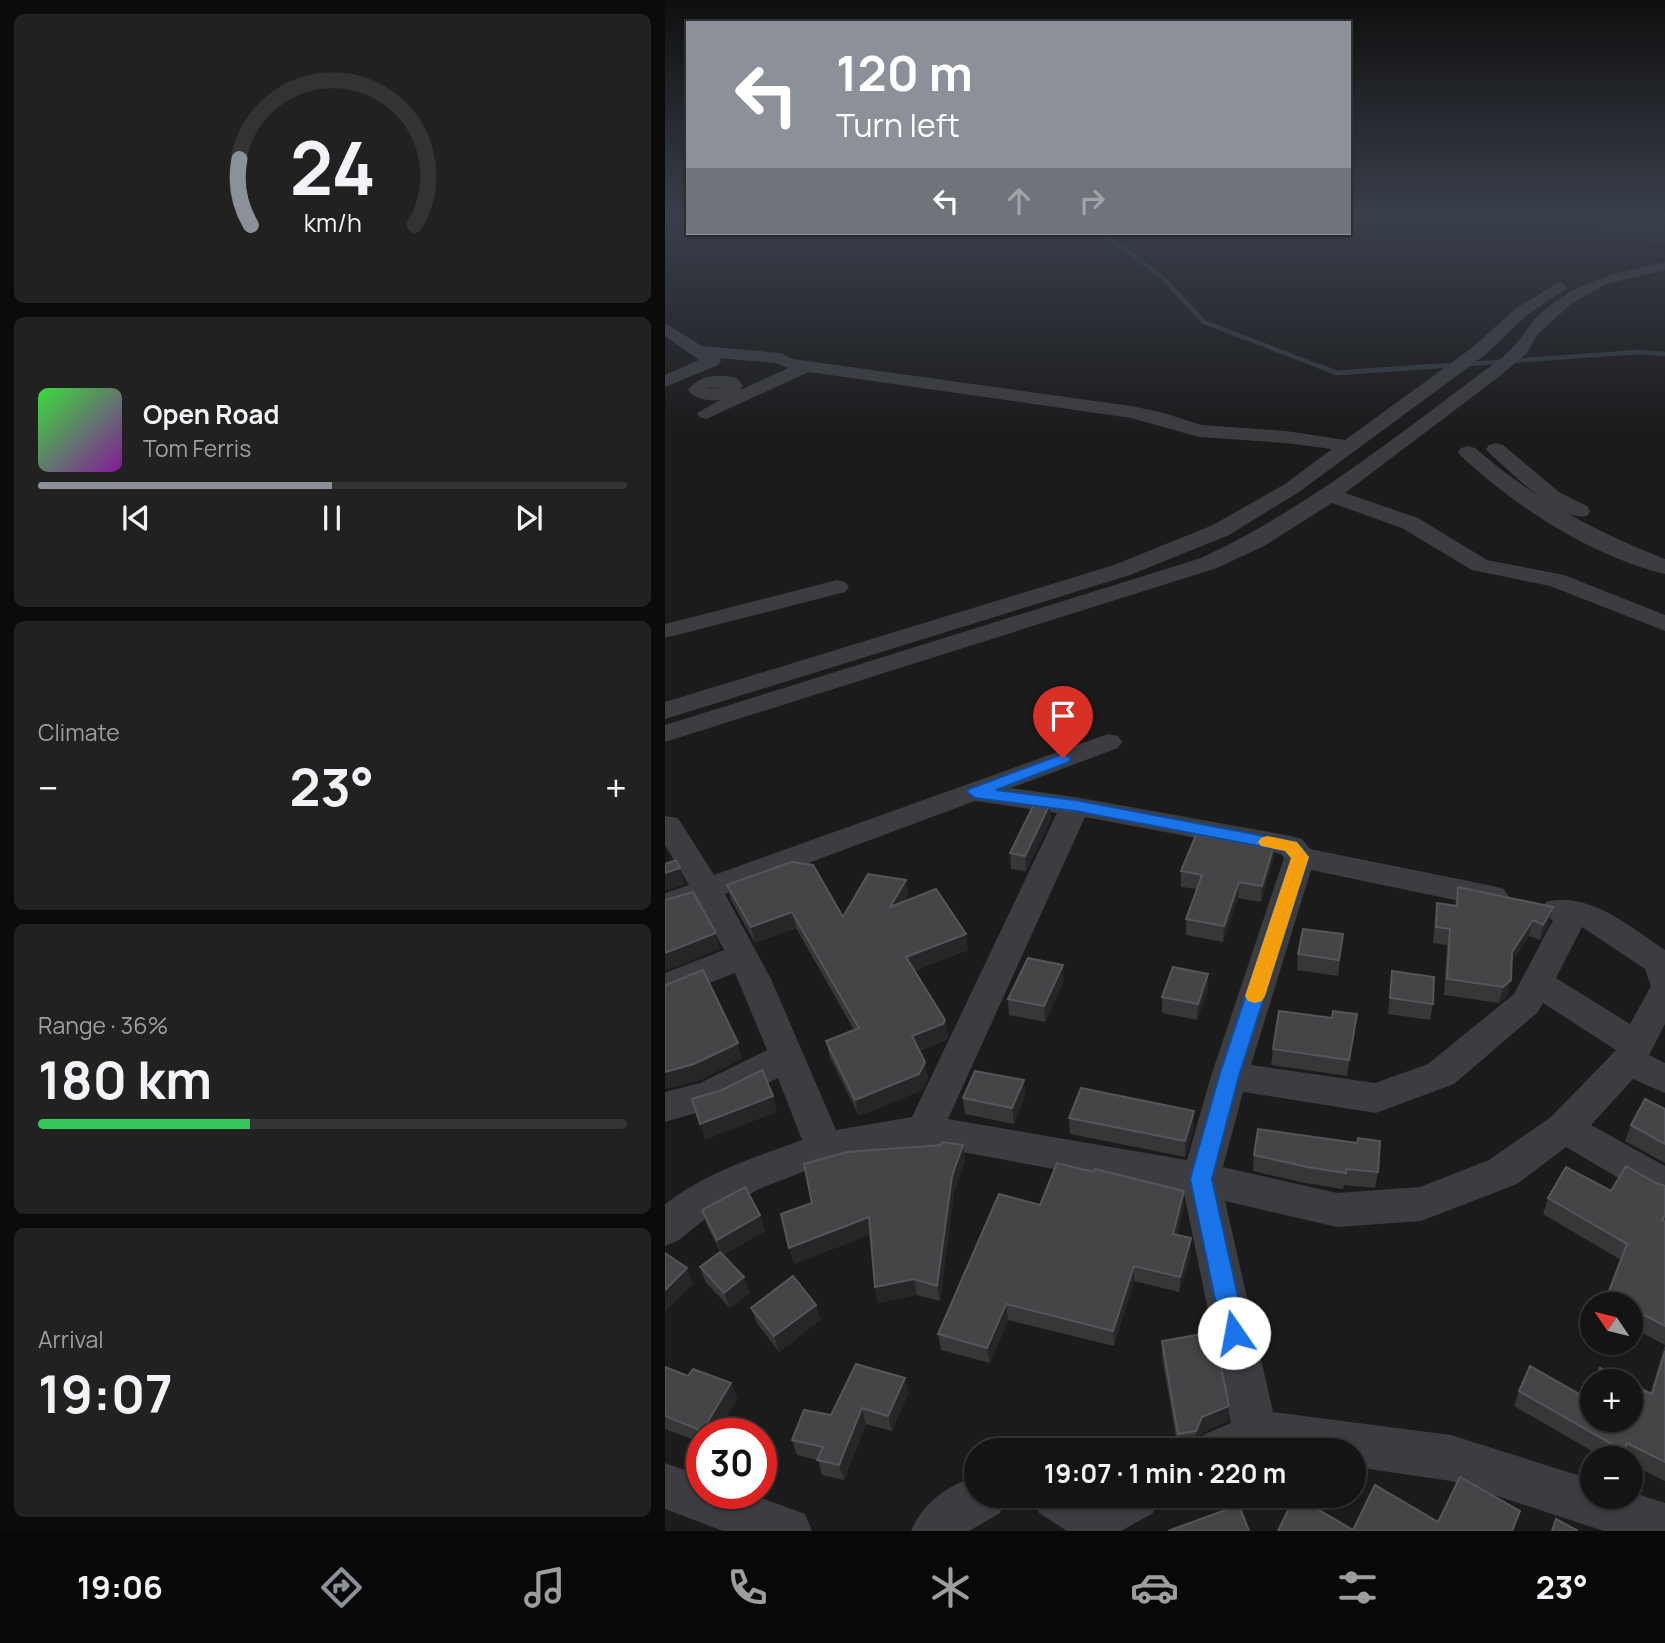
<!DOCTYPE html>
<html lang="en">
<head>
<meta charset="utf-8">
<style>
	body { margin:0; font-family:Manrope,sans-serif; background:#212122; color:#f1f3f6; height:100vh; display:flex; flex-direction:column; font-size:26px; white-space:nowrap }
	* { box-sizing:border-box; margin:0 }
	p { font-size:23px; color:#9d9ea0 }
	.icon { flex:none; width:38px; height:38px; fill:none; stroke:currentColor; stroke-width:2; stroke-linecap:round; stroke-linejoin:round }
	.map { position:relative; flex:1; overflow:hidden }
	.panel { display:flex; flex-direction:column; gap:14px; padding:14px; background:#0b0b0c; width:665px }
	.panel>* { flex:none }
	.banner { position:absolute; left:21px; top:21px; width:665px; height:214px; border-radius:0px; box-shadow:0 2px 5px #0004,0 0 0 2px #333334; background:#8c9099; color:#fff; overflow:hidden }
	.needle { width:46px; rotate:305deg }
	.buttons { position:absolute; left:915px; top:1292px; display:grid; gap:14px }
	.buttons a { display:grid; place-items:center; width:63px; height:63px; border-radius:50%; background:#141415; box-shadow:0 2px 5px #0004,0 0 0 2px #333334; font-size:35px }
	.speed { position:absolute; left:21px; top:1418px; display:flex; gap:14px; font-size:35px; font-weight:700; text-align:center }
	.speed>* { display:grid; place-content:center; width:91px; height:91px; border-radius:50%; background:#141415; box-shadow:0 2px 5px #0004,0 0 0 2px #333334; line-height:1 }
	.speed .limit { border:10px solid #d22; background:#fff; color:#111 }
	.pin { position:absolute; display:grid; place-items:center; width:60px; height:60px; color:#fff; margin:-72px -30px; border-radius:50% 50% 50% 0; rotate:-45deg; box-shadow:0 0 7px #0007 }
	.pin .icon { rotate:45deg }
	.me { position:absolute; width:77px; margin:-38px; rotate:348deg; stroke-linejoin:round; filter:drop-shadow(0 0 5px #0008) }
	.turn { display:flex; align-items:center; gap:24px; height:147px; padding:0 35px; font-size:32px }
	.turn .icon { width:91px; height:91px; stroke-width:2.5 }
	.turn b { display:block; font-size:49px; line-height:60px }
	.lanes { display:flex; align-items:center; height:66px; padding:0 35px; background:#0003; justify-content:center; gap:35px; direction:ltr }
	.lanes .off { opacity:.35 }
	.big { font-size:52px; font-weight:700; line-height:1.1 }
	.panel .card { flex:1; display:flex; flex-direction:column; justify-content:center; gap:10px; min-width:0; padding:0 24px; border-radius:10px; background:#212122 }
	.panel .dial { align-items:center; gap:0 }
	.dial svg { height:182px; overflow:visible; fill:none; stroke:#333334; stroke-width:7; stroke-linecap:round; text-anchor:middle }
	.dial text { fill:#f1f3f6; stroke:none }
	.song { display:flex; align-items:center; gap:21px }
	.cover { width:84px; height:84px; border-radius:10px; background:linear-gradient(135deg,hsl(120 70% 55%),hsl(290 70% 35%)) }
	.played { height:7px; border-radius:4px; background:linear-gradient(90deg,#8c9099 50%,#333334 50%) }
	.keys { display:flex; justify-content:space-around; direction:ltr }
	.heat { display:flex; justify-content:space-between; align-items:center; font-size:38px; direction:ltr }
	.charge { height:10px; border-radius:5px; background:linear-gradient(90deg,#34c759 36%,#333334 0) }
	.trip { position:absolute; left:299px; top:1438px; width:402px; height:70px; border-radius:35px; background:#141415; box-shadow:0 2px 5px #0004,0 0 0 2px #333334; font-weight:700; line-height:70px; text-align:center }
	.tabs { display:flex; height:112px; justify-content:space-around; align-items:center; background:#080808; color:#9d9ea0 }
	.tabs .icon { width:49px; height:49px }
	.tabs .selected { color:#8c9099 }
	.tabs b { font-size:32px; color:#f1f3f6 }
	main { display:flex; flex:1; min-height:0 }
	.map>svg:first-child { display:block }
	.built { fill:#272729 }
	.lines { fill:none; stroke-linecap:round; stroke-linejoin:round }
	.stream-far1 { stroke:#323a3f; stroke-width:4.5 }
	.stream { stroke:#323a3f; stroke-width:5 }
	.minor { fill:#3c3d41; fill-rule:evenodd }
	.wall { fill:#37373a }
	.shaded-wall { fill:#262628 }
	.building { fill:#444547; stroke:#555659; stroke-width:2 }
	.route { fill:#1a73e8; stroke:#114b97; stroke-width:2 }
	.slow { fill:#f59e0b }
</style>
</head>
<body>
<main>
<section class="panel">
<div class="card dial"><svg viewBox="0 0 100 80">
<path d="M14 69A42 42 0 1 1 86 69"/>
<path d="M14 69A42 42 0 0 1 9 40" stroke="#8c9099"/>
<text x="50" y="56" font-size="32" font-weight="700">24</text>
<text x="50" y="72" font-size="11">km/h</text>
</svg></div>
<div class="card">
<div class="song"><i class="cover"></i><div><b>Open Road</b><p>Tom Ferris</p></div></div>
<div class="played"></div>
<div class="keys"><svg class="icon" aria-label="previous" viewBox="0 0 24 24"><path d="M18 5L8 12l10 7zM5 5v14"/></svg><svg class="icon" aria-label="pause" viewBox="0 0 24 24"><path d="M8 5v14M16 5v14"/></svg><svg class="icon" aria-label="next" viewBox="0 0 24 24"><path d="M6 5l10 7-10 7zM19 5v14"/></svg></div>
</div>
<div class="card"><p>Climate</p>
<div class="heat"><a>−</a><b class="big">23°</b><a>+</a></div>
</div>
<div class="card"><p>Range · 36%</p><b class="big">180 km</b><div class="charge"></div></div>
<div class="card"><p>Arrival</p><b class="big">19:07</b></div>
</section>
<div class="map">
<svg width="1000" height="1531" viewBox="0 0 1000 1531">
	<rect width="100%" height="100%" fill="#1b1b1c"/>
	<!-- built -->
	<polygon class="built" points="853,217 1000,217 1000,245"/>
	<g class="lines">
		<!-- stream-far1 -->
		<g class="stream-far1">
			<polyline points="438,233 497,277 539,322 659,368"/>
			<polyline points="746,368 974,352 1000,354"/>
		</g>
		<!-- stream -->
		<polyline class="stream" points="654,366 672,373 771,366"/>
		<!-- minor -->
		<g class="minor">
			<path d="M1000 262V270L941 284 906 304 872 335 862 353 835 376 680 493 753 518 822 560 899 575 1000 615V631L885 586 807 570 737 528 667 503 599 546 552 568 0 742V725L536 558C639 510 728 439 819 371 829 364 840 356 848 347 858 337 864 324 875 314 912 280 952 273 1000 262Z"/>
			<path d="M894 282 899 284 902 287 899 290 862 315 820 355 634 492 564 535 465 575 0 719V702L449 565 548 525 620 484 667 449 621 443 534 437 466 418 144 372 41 419 34 417 32 413 55 400C44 401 30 400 23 390 35 374 54 374 72 378L78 386 75 390 123 368 111 363 54 358 56 361 53 365 0 387V375L34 360 0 336V323L37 346 115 353 128 359 466 406 499 413 536 425 621 431 680 440 808 347 850 309ZM57 387 43 389 44 388Z"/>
			<path d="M831 443 838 445 894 492 922 506 925 511 922 516C894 522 845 471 824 453L821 449 824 445Z"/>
			<path d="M803 446 810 448C867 498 929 531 1000 559V574C926 556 851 507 796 456L793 452 796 448Z"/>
			<polygon points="172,580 180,582 184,587 180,592 0,638 0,624"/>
			<path d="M443 734 453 736 457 742 453 748 346 788 410 797 626 836 637 839 645 849 828 886 839 889 844 897 839 905 828 908 646 870 586 1065 710 1083 763 1064 849 994 888 920 881 918 876 910 881 902C923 890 967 928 1000 950V1024L984 1055 1000 1063V1093L968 1079 926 1125 1000 1166V1202L986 1197 901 1147 852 1184 756 1221 672 1227 560 1201 608 1412 786 1435 928 1480V1496H966V1492L1000 1503V1531H939L786 1481 690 1467V1451H531L538 1435 566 1423 519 1193 259 1145 161 1163 94 1189 40 1219 14 1240 0 1246V1204C40 1173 90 1157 137 1140L113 1078 61 1104 0 1122V1092L35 1083 102 1050 70 973 0 1000V973L59 950 35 904 0 916V893L24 885 0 845V816L13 818 49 875ZM310 801 392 813 247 1117 171 1130 106 979 60 894ZM420 817 616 854 619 858 546 1076 522 1160 283 1119ZM917 927 980 969 986 986 965 1024 891 978ZM878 1003 951 1050 886 1117 824 1160 755 1187 672 1193 558 1167 578 1092 711 1113 789 1084 873 1012Z"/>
			<polygon points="0,1463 37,1476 37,1493 83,1493 140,1514 147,1531 58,1531 0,1509"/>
			<path d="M312 1475V1496H341L335 1513 304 1531H246C259 1501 282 1487 312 1475Z"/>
			<polygon points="368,1496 494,1496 488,1513 456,1531 402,1531 374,1513"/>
		</g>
	</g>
	<!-- wall -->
	<g class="wall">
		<polygon points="385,804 386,819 361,871 346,869 345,853"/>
		<polygon points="609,857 596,902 573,898 558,942 521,935 521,919 532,889 516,887 516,871"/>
		<polygon points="241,880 243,896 240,901 303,950 249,971 280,1020 283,1036 281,1040 254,1051 263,1078 257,1090 194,1116 165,1057 161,1041 189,1030 131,928 90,943 66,900 62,885 178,917"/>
		<polygon points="793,887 884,923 875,940 864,936 846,963 846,980 842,996 834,1003 779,995 782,945 768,943 770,919 772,903 790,906"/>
		<polygon points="678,934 673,976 632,970 633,954"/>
		<polygon points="727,971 768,1004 765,1020 723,1014"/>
		<polygon points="543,974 543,990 532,1020 497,1013 497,997"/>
		<polygon points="399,981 380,1022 344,1015 343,999"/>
		<polygon points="692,1014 682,1076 606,1065 608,1049"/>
		<polygon points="359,1080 360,1096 349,1124 300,1114 298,1098"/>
		<polygon points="1000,1109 1000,1163 960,1141 966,1125"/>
		<polygon points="404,1118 529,1128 520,1157 405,1134"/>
		<polygon points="276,1145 298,1145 300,1161 289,1192 275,1301 252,1295 213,1303 210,1287 206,1234 129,1264 147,1203"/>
		<polygon points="589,1155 713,1172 710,1188 679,1185 678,1189 640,1183 588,1171"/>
		<polygon points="429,1172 519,1191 519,1207 512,1235 526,1238 526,1254 514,1292 469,1281 449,1346 343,1320 325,1363 276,1350 273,1334 375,1205"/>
		<polygon points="991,1183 1000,1186 1000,1219 999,1221 1000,1221 1000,1345 966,1327 966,1304 939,1304 956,1260 878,1214 883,1198 946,1191"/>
		<polygon points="37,1210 95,1215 100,1231 58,1255 85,1293 65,1308 41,1283 35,1267 56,1253 42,1226"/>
		<polygon points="151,1305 155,1320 114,1352 92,1323 86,1308"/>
		<polygon points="497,1341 564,1406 563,1421 537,1433 530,1446 513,1449 497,1357"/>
		<polygon points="1000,1345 1000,1481 966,1464 966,1458 939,1458 849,1406 854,1391 923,1399 985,1394"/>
		<polygon points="0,1367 23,1376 66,1383 72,1399 51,1433 37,1433 37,1443 0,1429"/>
		<polygon points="240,1378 243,1394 227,1431 201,1424 179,1480 157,1475 153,1460 132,1455 127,1440 166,1415"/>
	</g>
	<!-- shaded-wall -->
	<g class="shaded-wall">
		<polygon points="385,804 386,819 361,871 360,856"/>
		<polygon points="610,842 609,857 596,902 597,886"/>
		<polygon points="15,868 20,884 0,891 0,873"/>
		<polygon points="241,880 243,896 228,923 225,907"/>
		<polygon points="574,882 573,898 558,942 559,926"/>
		<polygon points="888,907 884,923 875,940 878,925"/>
		<polygon points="127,912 131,928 90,943 86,927"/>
		<polygon points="868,920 864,936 843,968 847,952"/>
		<polygon points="51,933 55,949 0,971 0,953"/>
		<polygon points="301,934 303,950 243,973 241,957"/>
		<polygon points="398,965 399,981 380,1022 379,1006"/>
		<polygon points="543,974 543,990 532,1020 533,1004"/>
		<polygon points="846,980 842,996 834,1003 838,987"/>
		<polygon points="280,1020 283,1036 281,1040 249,1052 247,1036"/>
		<polygon points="73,1043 77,1059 34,1081 0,1089 0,1072"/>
		<polygon points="260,1062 263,1078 257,1090 194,1116 190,1100"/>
		<polygon points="359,1080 360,1096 349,1124 347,1108"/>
		<polygon points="108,1096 112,1112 40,1140 35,1124"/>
		<polygon points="529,1111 529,1128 520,1157 520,1141"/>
		<polygon points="298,1145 300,1161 289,1192 275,1301 272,1286 287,1176"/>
		<polygon points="519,1191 519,1207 508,1250 508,1234"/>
		<polygon points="95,1215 100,1231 57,1255 52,1240"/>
		<polygon points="204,1217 208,1233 129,1264 124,1248"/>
		<polygon points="526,1238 526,1254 514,1292 515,1277"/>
		<polygon points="469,1266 469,1281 449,1346 448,1331"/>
		<polygon points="22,1268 28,1284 0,1312 0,1290"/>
		<polygon points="79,1277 85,1293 65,1308 59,1293"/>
		<polygon points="249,1279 252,1295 213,1303 210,1287"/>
		<polygon points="341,1304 343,1320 325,1363 322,1348"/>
		<polygon points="151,1305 155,1320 114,1352 109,1336"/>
		<polygon points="240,1378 243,1394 227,1431 223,1416"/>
		<polygon points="66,1383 72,1399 51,1433 38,1433 37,1431"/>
		<polygon points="564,1406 563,1421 537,1433 530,1446 531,1431 537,1417"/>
		<polygon points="197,1408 201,1424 179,1480 174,1465"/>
	</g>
	<!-- building -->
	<g class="building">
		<polygon points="370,802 385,804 360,856 345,853"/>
		<polygon points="534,828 610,842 597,886 574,882 559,926 521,919 537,875 516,871"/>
		<polygon points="11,860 15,868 0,873 0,864"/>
		<polygon points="126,862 148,865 178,917 203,874 241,880 225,907 271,889 301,934 241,957 280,1020 278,1024 247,1036 260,1062 254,1074 190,1100 161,1041 194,1028 127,912 86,927 62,885"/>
		<polygon points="793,887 888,907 878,925 868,920 847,952 846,980 838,987 782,979 785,929 771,927 772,903 792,906"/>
		<polygon points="28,892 51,933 0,953 0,900"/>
		<polygon points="638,929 678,934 674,960 633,954"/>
		<polygon points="363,958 398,965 379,1006 343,999"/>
		<polygon points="508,967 543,974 533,1004 497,997"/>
		<polygon points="38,970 73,1043 29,1064 0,1072 0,985"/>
		<polygon points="727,971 769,977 768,1004 725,998"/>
		<polygon points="614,1011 667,1018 668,1011 692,1014 684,1060 608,1049"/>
		<polygon points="97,1070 108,1096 35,1124 27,1099 57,1090"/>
		<polygon points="310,1071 359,1080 347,1108 298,1098"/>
		<polygon points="416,1088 529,1111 520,1141 404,1118"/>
		<polygon points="980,1099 1000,1109 1000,1144 966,1125"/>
		<polygon points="593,1129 692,1143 693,1138 715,1141 713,1172 681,1169 681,1173 642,1167 589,1155"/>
		<polygon points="277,1142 298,1145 287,1176 272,1286 249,1279 210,1287 204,1217 124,1248 116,1214 147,1203 139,1164 182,1152 276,1145"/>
		<polygon points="392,1163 429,1172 430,1169 519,1191 508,1234 526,1238 515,1277 469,1266 448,1331 341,1304 322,1348 273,1334 334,1194 375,1205"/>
		<polygon points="961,1166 991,1183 1000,1186 1000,1215 997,1220 1000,1221 1000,1326 966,1308 966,1304 957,1304 942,1296 962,1244 883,1198 901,1167 946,1191"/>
		<polygon points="80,1187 95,1215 52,1240 37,1210"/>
		<polygon points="55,1252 79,1277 59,1293 35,1267"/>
		<polygon points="0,1253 22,1268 0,1290"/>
		<polygon points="128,1276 151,1305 109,1336 86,1308"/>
		<polygon points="549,1332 564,1406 537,1417 531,1431 513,1434 497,1341"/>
		<polygon points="1000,1351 1000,1462 962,1443 959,1451 854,1391 865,1366 923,1399 928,1387 928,1419 966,1419 966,1384 987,1394"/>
		<polygon points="191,1364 240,1378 223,1416 197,1408 174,1465 152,1460 158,1447 127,1440 139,1410 166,1415"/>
		<polygon points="0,1367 23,1376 28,1369 66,1383 37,1431 0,1416"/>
		<polygon points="935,1368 959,1381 930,1381"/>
		<polygon points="795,1477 855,1511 847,1531 613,1531 630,1496 688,1530 710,1485 773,1522"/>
		<polygon points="574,1505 584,1531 503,1531"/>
		<polygon points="891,1519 913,1531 887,1531"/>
	</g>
	<!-- sky -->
	<linearGradient id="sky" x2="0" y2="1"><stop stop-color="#0f0f0f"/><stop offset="0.5" stop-color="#393f4b"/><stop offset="1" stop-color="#393f4b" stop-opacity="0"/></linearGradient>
	<rect width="1000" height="432" fill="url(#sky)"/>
	<!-- route -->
	<polygon class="route" points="398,754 406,758 404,762 331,790 410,800 626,841 632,842 644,857 574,1076 547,1179 581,1333 578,1341 569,1344 560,1341 557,1333 525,1179 554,1076 626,858 620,851 410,811 310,798 302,792 304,789"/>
	<!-- slow -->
	<polygon class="slow" points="602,836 632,842 644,857 600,996 597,1001 590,1003 583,1001 580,996 626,858 620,851 596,846 593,842 596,838"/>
</svg>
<div class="buttons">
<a><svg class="needle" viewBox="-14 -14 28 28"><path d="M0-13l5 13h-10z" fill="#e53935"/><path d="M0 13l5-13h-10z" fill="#9d9ea0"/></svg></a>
<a>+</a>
<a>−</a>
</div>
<div class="speed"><div class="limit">30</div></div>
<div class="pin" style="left:398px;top:758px;background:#d93025"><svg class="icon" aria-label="arrive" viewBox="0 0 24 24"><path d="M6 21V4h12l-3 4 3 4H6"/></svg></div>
<svg class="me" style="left:569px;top:1333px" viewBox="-20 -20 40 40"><circle r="19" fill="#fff"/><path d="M0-13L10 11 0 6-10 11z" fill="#1a73e8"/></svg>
<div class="trip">19:07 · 1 min · 220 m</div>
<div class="banner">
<div class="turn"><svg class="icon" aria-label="left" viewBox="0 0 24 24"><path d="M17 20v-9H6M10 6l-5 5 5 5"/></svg><div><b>120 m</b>Turn left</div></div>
<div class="lanes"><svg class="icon" aria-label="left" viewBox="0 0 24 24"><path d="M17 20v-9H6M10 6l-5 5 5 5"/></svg><svg class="icon off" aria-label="ahead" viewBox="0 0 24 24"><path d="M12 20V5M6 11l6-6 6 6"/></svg><svg class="icon off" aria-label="right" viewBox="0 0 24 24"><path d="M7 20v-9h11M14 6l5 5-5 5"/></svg></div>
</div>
</div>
</main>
<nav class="tabs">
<b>19:06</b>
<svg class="icon selected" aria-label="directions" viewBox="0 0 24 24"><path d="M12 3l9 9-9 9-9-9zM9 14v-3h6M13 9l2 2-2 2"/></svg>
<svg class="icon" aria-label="music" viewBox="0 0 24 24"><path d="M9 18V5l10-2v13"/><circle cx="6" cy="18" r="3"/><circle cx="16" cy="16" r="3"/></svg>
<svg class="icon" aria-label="phone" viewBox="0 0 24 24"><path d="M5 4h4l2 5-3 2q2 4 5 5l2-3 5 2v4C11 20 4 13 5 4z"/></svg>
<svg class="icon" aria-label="climate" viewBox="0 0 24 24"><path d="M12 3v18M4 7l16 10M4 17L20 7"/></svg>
<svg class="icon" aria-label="car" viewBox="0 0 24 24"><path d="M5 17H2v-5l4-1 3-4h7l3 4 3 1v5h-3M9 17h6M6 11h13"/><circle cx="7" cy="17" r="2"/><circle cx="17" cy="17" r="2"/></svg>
<svg class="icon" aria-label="filters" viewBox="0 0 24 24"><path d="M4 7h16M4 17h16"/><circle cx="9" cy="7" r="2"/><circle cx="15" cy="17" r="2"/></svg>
<b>23°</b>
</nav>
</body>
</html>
